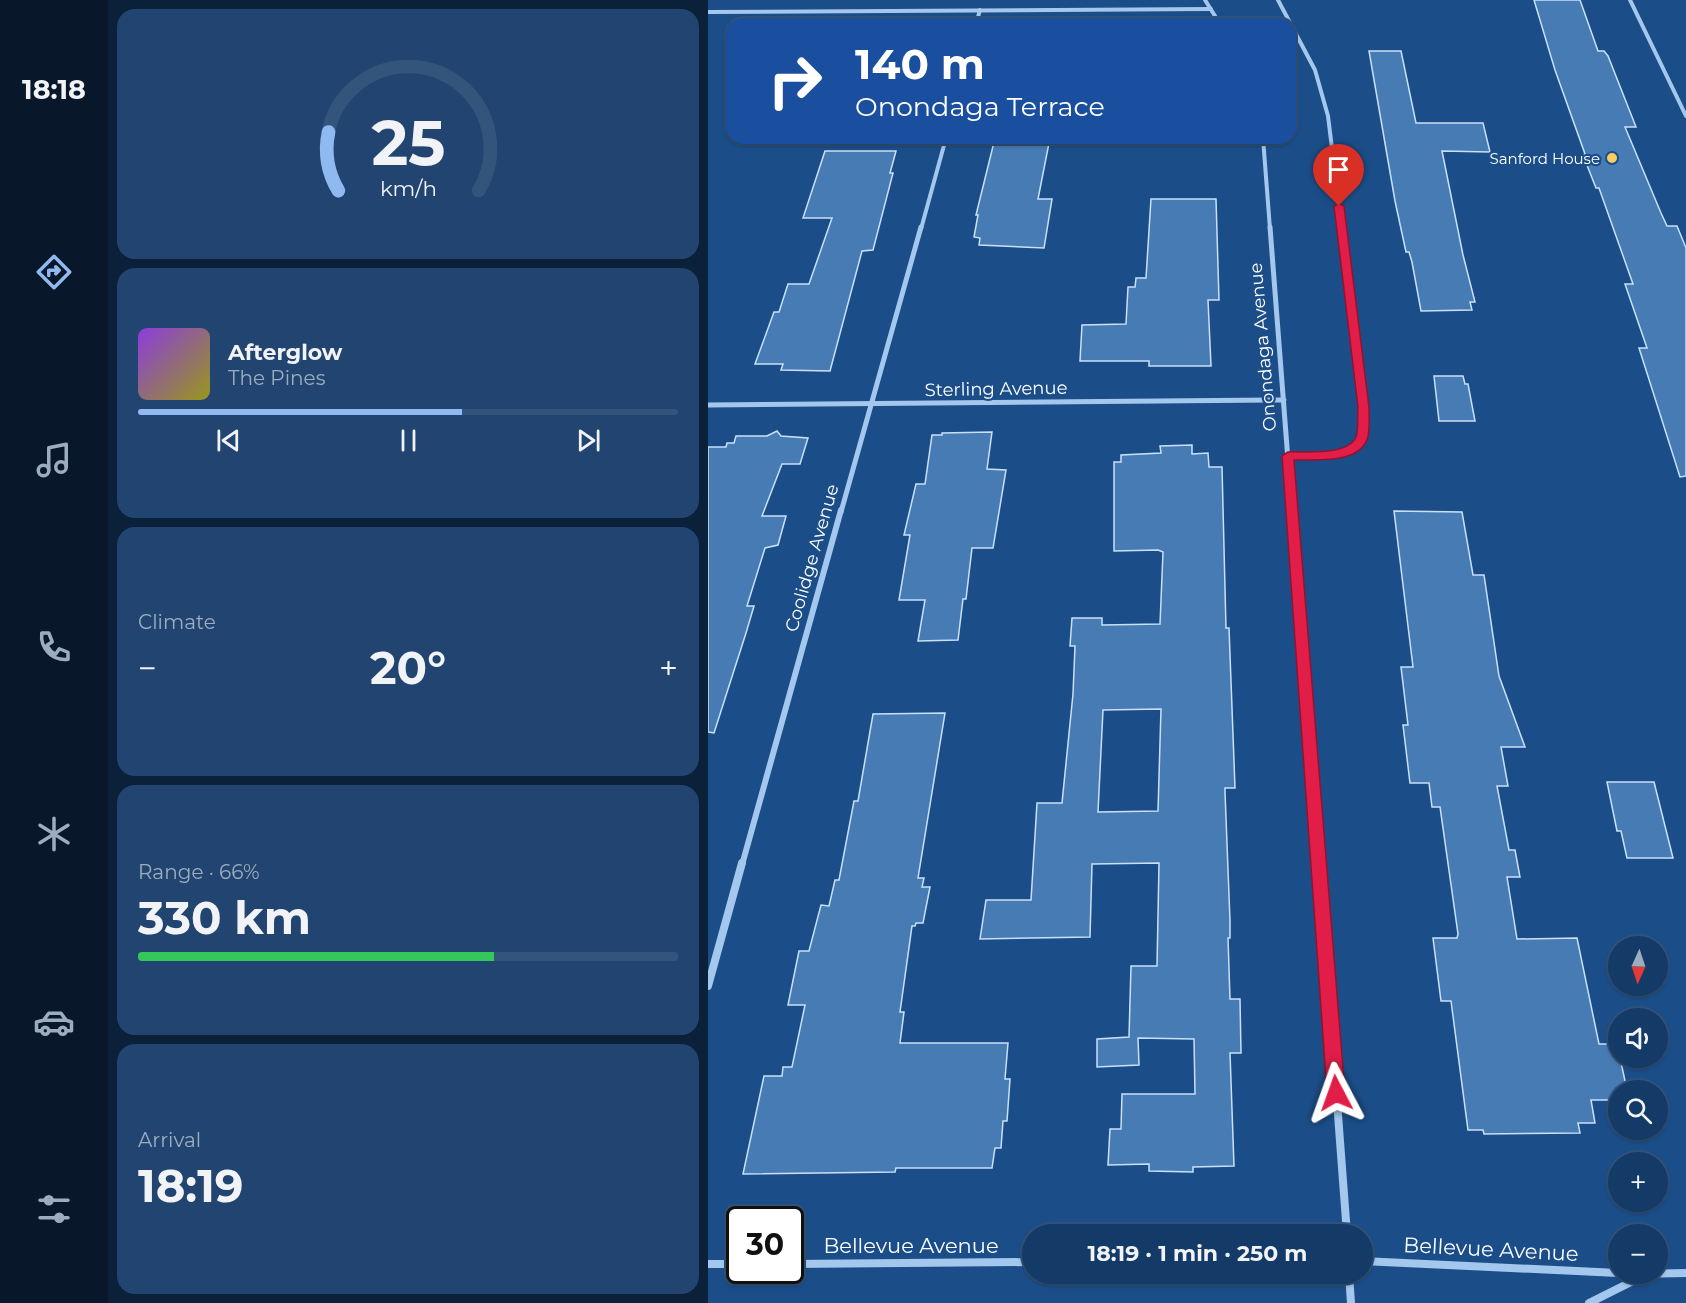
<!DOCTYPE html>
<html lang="en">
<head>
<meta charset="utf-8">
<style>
	body { margin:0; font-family:Montserrat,sans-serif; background:#214570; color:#f1f3f6; height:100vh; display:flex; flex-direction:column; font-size:22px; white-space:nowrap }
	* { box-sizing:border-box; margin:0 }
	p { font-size:20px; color:#9dadc0 }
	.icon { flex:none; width:33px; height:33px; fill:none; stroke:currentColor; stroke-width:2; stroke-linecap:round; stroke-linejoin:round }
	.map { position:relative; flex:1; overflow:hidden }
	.details { display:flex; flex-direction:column; gap:9px; padding:9px; background:#0b2039; width:600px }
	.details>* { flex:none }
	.guide { position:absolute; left:18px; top:18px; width:570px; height:126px; border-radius:18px; box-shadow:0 2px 4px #0004,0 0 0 2px #33547b; background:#1a4fa0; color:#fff; overflow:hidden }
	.needle { width:39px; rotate:183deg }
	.tools { position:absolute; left:900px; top:936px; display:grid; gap:12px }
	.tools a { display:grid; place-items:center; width:60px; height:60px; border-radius:50%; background:#143a67; box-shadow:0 2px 4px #0004,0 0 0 2px #33547b; font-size:30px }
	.speed { position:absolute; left:18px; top:1206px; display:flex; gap:12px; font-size:30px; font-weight:700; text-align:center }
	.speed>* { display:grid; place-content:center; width:78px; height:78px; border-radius:50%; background:#143a67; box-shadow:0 2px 4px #0004,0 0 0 2px #33547b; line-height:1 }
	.speed .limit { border:3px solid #111; border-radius:9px; background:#fff; color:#111 }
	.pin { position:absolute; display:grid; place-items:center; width:51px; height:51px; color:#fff; margin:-62px -26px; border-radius:50% 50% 50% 0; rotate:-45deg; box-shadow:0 0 6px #0007 }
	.pin .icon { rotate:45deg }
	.me { position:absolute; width:66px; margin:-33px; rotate:356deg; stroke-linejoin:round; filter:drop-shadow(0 0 4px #0008) }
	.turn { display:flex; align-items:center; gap:21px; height:126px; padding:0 30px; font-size:27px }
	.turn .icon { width:78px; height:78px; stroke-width:2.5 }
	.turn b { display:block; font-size:42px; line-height:51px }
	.big { font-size:45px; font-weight:700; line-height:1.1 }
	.details .widget { flex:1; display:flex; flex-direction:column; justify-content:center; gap:9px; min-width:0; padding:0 21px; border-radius:18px; background:#214570 }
	.details .dial { align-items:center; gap:0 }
	.dial svg { height:156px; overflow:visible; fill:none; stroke:#33547b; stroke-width:7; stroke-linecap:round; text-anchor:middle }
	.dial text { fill:#f1f3f6; stroke:none }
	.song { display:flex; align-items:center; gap:18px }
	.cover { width:72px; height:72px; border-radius:9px; background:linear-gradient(135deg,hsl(270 70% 55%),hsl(60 70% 35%)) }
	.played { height:6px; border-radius:3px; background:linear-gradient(90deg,#90b9f0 60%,#33547b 60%) }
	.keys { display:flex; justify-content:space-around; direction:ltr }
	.heat { display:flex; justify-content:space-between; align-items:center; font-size:33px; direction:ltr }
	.charge { height:9px; border-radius:4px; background:linear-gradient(90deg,#34c759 66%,#33547b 0) }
	.trip { position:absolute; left:314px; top:1224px; width:351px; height:60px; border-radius:30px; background:#143a67; box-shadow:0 2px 4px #0004,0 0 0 2px #33547b; font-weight:700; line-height:60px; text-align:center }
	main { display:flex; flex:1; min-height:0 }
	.tab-bar { display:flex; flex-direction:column; width:108px; justify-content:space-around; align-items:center; background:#081729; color:#9dadc0 }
	.tab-bar .icon { width:42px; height:42px }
	.tab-bar .active { color:#90b9f0 }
	.tab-bar b { font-size:27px; color:#f1f3f6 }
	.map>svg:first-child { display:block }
	.building { fill:#477bb4; stroke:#cae0f9; stroke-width:1.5; fill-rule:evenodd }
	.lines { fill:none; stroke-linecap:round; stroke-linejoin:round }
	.minor-far3 { stroke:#a4c7ed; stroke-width:4 }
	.minor-far2 { stroke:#a4c7ed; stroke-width:5 }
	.minor-far1 { stroke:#a4c7ed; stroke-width:6 }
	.minor { stroke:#a4c7ed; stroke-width:8 }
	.route { fill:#e11d48; stroke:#92132f; stroke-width:1.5 }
	.poi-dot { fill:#fecd61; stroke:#1b4e89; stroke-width:2 }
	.labels { text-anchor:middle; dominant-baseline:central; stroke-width:4.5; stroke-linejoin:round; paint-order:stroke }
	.far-poi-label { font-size:15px; fill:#fff; stroke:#1b4e89; text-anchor:end }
	.street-label { font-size:18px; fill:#fff; stroke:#1b4e89 }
	.near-street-label { font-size:21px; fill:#fff; stroke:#1b4e89 }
</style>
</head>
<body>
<main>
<nav class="tab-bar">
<b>18:18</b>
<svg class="icon active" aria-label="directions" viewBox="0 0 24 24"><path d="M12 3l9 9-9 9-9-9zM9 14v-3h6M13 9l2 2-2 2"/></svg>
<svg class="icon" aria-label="music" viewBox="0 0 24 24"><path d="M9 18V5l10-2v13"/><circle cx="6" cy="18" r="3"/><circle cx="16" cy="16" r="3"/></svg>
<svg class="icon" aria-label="phone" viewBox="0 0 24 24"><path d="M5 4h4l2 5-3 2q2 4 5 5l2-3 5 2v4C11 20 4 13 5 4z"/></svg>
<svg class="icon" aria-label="climate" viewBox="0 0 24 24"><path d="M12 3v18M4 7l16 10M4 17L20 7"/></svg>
<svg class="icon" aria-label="car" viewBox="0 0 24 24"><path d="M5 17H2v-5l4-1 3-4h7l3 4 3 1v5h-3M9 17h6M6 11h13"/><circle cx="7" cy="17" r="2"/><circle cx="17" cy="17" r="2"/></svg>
<svg class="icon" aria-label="filters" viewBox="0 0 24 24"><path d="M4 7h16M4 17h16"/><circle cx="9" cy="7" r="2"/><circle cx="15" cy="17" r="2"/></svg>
</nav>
<section class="details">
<div class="widget dial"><svg viewBox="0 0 100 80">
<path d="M14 69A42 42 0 1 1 86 69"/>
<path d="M14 69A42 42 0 0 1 9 39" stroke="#90b9f0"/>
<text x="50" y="56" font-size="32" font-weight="700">25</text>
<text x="50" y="72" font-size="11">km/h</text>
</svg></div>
<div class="widget">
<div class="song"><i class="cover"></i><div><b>Afterglow</b><p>The Pines</p></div></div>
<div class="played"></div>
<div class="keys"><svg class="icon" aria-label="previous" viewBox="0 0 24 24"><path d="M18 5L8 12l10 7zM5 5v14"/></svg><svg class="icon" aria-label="pause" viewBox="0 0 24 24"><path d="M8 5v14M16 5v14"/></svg><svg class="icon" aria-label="next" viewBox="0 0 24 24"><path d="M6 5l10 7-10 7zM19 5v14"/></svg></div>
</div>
<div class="widget"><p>Climate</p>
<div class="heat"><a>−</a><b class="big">20°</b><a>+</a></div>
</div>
<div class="widget"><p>Range · 66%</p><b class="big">330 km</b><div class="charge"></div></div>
<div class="widget"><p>Arrival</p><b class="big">18:19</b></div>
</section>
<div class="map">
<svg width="978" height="1303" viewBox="0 0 978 1303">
	<rect width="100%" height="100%" fill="#1b4e89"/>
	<!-- building -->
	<g class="building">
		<polygon points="826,0 872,0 890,51 896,51 900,56 928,127 917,127 953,213 959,226 969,226 978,248 978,476 972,477 931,348 939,348 917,284 925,284 891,188 888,188 875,155 877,154 847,70"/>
		<polygon points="661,51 693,51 708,123 775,123 782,152 734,151 755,255 767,302 762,302 764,310 713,311 704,262 701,252 698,252 687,201"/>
		<polygon points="287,138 342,138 330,199 344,199 336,248 271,245 272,238 266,237 270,215 268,215"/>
		<polygon points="117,151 188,151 182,173 185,173 165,250 154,251 122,371 73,370 75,364 47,364 66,312 71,312 80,284 101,284 124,218 95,218"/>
		<polygon points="443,199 508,199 511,300 500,300 503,366 441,366 441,361 372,361 374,325 418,324 420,287 427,287 428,278 438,278"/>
		<polygon points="726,376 755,376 757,384 760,384 767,421 731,421"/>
		<polygon points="69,431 73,436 100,438 92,464 74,464 54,516 78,516 70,545 57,548 39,606 46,606 38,633 6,733 0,732 0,447 18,447 19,443 26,443 28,436 59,436"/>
		<polygon points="284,432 279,469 298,470 285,548 264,548 258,599 255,599 250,640 210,641 217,600 191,600 202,535 196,535 208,484 217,484 224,435 234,435 234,433"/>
		<path d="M484 445V454L500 453 501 467H514L518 628H521L527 788H517V792L522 921V938H520L522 999H532L533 1053H522L526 1166 485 1167V1172L441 1171V1164L400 1165 402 1129H413L414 1094H487L486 1039 430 1038 431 1065 389 1067V1039L421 1037 423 966H449L451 863 384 864 382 937 272 939 278 900H323L329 803H354L365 694 367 646H362L364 618H394V625L452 624 455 552 450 550 406 551V462H413V455L453 453 452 446ZM453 709 450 811 390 812 395 710Z"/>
		<polygon points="686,511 754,512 765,575 776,575 791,676 817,747 793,747 800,786 789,786 801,850 807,850 812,877 799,877 809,939 869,938 891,1044 909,1044 919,1090 910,1090 910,1100 883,1100 887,1123 870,1123 872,1133 776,1134 775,1130 760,1130 743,1001 733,1001 725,938 749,938 750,934 732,807 724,807 721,783 702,783 695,725 700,725 693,667 705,667"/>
		<polygon points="237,713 210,878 216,878 214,887 222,887 215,923 208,923 207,926 204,926 192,1012 196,1012 192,1043 300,1043 297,1079 302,1079 299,1121 295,1121 293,1148 287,1148 284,1168 188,1168 187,1172 35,1174 56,1076 74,1076 75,1067 84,1067 97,1005 80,1005 91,951 101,951 113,905 121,906 127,880 131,880 146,801 150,801 165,714"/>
		<polygon points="899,782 946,782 965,858 919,858 913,831 909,831"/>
	</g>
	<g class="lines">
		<!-- minor-far3 -->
		<g class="minor-far3">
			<polyline points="497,0 512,24"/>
			<polyline points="570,0 607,70 620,116 634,229"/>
			<polyline points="922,0 978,116"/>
			<polyline points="0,12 503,9"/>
			<polyline points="268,24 272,10"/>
			<polyline points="555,138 562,229"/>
			<polyline points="213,229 238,138"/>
		</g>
		<!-- minor-far2 -->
		<g class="minor-far2">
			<polyline points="562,227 584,512"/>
			<polyline points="0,405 576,400"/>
			<path d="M580 456C602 456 644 461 654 436 657 427 655 416 655 407L633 227"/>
			<polyline points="133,512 213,227"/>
		</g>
		<!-- minor-far1 -->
		<g class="minor-far1">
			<polyline points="584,510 611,865"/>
			<polyline points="34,865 133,510"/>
		</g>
		<!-- minor -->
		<g class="minor">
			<polyline points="611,863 639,1234"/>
			<polyline points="0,986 34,863"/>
			<polyline points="654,1261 910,1273"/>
			<polyline points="0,1264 32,1264"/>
			<polyline points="82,1264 324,1262"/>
			<polyline points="641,1274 643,1303"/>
			<polyline points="926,1274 978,1273"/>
			<polyline points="881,1303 939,1274"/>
		</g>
	</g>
	<!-- route -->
	<path class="route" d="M631 203 636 206 661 407C661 416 662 428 660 437 652 465 608 459 586 460L637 1093 634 1099 628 1102 622 1099 619 1093 574 456 580 452C597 451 640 456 648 437 651 429 649 416 650 407L626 206Z"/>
	<!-- markers -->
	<circle class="poi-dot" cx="904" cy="158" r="6"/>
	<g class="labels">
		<!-- far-poi labels -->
		<g class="far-poi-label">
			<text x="892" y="158">Sanford House</text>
		</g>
		<!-- street labels -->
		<g class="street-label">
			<text transform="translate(555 347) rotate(-95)">Onondaga Avenue</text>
			<text transform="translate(288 389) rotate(-1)">Sterling Avenue</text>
			<text transform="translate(104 558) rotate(-74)">Coolidge Avenue</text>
		</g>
		<!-- near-street labels -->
		<g class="near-street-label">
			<text x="203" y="1245">Bellevue Avenue</text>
			<text transform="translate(783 1249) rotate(3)">Bellevue Avenue</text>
		</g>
	</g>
</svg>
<div class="tools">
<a><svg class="needle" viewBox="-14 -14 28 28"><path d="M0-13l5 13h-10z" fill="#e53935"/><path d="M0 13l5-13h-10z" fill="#9dadc0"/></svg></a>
<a><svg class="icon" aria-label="sound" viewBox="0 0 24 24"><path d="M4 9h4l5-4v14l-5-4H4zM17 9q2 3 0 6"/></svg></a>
<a><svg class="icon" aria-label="search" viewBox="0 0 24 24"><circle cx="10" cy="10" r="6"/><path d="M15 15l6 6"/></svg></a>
<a>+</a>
<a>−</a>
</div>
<div class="speed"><div class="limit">30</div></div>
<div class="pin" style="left:631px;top:206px;background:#d93025"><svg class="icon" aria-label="arrive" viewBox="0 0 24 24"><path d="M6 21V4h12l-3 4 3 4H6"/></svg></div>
<svg class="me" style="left:628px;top:1093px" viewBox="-20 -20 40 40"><path d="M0-17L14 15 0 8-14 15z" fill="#e11d48" stroke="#fff" stroke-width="4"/></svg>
<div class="trip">18:19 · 1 min · 250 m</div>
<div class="guide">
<div class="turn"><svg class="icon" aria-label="right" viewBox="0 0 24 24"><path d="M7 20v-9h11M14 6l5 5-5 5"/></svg><div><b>140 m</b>Onondaga Terrace</div></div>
</div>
</div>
</main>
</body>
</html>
